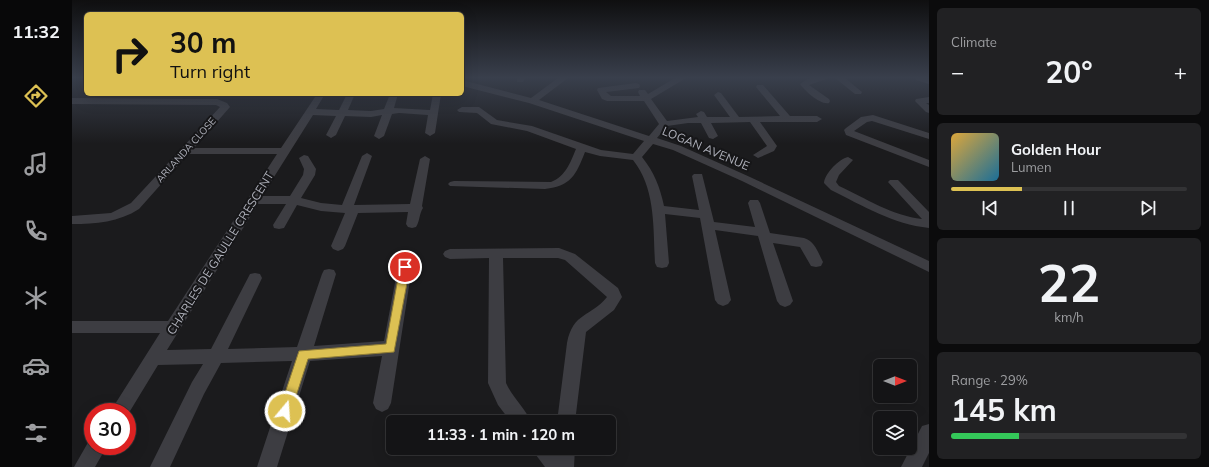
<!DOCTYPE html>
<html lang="en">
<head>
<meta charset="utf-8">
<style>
	body { margin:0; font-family:Mulish,sans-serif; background:#212123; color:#f1f3f6; height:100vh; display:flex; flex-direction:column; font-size:15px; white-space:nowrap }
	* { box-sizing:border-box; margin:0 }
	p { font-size:13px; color:#9d9ea1 }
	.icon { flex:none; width:22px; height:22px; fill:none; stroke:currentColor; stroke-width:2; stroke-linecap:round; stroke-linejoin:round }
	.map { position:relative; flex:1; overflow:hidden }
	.side { display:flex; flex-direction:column; gap:8px; padding:8px; background:#0b0b0c; width:280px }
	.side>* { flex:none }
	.hud { position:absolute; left:12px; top:12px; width:380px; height:84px; border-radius:6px; box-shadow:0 4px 16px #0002,0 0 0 1px #333335; background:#ddc153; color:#111; overflow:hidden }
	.needle { width:26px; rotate:90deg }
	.tools { position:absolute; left:801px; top:359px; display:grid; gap:8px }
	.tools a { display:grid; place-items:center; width:44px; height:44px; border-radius:6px; background:#141416; box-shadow:0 4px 16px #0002,0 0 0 1px #333335; font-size:20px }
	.speed { position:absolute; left:12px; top:403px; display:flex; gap:8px; font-size:20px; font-weight:700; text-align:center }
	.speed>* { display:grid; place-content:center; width:52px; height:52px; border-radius:50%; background:#141416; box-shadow:0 4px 16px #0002,0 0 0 1px #333335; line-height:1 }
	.speed .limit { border:6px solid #d22; background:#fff; color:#111 }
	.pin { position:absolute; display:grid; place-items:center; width:34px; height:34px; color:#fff; margin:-17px; border:2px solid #fff; border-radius:50%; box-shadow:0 1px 4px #0007 }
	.me { position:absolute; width:44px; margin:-22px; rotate:18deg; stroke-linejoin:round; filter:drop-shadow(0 0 3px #0008) }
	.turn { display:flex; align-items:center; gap:14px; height:84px; padding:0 20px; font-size:18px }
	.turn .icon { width:52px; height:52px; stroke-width:2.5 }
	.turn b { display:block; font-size:28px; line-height:34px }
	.big { font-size:30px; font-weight:700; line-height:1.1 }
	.side .tile { flex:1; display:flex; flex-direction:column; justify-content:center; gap:6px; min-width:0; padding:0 14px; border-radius:6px; background:#212123 }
	.side .dial { align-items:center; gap:0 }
	.dial b { font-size:52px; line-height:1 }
	.song { display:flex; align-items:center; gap:12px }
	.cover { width:48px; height:48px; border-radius:6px; background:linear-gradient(135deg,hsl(40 70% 55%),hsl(200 70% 35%)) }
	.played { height:4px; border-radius:2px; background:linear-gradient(90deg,#ddc153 30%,#333335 30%) }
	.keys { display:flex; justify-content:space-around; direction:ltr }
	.heat { display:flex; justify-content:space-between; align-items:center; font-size:22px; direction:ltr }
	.charge { height:6px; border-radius:3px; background:linear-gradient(90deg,#34c759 29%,#333335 0) }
	.trip { position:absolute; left:314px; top:415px; width:230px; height:40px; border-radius:6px; background:#141416; box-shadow:0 4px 16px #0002,0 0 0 1px #333335; font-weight:700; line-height:40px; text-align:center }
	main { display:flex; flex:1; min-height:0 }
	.tab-bar { display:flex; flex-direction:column; width:72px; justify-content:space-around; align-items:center; background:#080809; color:#9d9ea1 }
	.tab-bar .icon { width:28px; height:28px }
	.tab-bar .on { color:#ddc153 }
	.tab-bar b { font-size:18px; color:#f1f3f6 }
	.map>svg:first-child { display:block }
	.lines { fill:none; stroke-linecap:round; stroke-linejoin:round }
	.minor { fill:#3d3d42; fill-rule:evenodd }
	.route { fill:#ddc153; stroke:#907d36 }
	.labels { text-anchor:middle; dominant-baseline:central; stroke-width:4; stroke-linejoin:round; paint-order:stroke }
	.far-street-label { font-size:10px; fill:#afb1bb; stroke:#161618 }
	.street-label { font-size:12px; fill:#afb1bb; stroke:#161618 }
</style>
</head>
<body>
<main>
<nav class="tab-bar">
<b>11:32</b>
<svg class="icon on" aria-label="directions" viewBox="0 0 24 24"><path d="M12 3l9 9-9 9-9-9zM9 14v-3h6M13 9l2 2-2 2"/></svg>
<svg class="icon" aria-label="music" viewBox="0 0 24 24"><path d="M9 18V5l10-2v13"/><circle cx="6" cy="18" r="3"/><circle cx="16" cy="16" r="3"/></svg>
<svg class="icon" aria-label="phone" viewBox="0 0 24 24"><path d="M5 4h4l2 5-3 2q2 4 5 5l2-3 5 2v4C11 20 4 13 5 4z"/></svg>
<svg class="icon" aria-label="climate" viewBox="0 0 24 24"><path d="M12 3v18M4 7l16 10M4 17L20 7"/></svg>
<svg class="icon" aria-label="car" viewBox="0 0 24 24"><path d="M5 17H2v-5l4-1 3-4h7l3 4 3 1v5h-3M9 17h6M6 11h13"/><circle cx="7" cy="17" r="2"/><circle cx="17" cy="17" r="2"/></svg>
<svg class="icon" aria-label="filters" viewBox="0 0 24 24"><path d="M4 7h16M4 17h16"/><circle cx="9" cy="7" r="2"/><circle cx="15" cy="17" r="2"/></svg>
</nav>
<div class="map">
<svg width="857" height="467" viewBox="0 0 857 467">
	<rect width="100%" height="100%" fill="#1b1b1d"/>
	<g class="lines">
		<!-- minor -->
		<g class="minor">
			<polygon points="445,78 453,78 451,82 445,82"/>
			<path d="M486 78H496L467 100 577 136 587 124 572 101H535L530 99 525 90 526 88 564 83 567 84 568 86 567 88 534 92 539 96H568L566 92 567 90H573L576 94 603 78H614L579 99 595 121 626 117 624 114 629 111 632 112 635 117H658L642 95 646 92 649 93 667 117 708 116 684 87 685 85H691L718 116H745L750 119 745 122H688L705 146 702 151 686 158 681 155 695 146 678 122 639 123 646 136 641 139 637 138 629 123H616L595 126 585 138 609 146 678 177 857 261V272L670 181 601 150 581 144 570 157C582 172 588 187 592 206L627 210 620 176 622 174H630L642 222 683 227 676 203 678 200H686L688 203 698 233 732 238C743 241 746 253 751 262L749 266 744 267 739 266 728 247 701 243 721 301 718 305 713 307 708 305 705 301 686 236 643 230 659 300 656 304 651 306 646 304 643 300 628 218 593 214 597 263 595 267 590 268 585 267 583 263C581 228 584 189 561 160L528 156 513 152C504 175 499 186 473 189L378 186 376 184 378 182 382 181 479 182C494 176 498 163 504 149L455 131 419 124 405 113 387 112 385 110 390 107H407L425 120 460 126 529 150 561 154 572 141 457 103 390 86V80L459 98Z"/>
			<path d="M737 78H757L737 85 757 99 758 101 757 103C748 105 733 91 728 84Z"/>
			<polygon points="763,78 773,78 790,92 789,94 783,94"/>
			<polygon points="843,78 857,78 857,84 844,80"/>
			<path d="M245 94H253L244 109 267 110 275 94H283L276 110 299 111 312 109 318 94H326L322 108 358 110 361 94H369L363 133 358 136 353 133 356 115 327 113 320 114 312 136 307 139 302 136 310 115 299 117 273 116 264 135 259 138 254 135 264 116 241 115 190 196H218L231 175 232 169 227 158 232 155 236 156 244 169 243 175 229 198 249 203 270 205 290 156 295 153 300 156 282 205 338 204 348 159 353 156 358 159 350 206 351 208C347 214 348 221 344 227L340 228 336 227 334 224 336 212 286 213 273 246 271 249 266 251 261 249 259 246 273 213 249 211 225 205 212 228 207 229 202 228 201 225 214 204H186L95 350 139 349 178 274 183 273 188 274 190 278 156 349 225 347 250 274 252 270 257 269 262 270 264 274 242 346 312 341 326 267 328 263 333 262 338 263 340 267 319 403 316 409 310 412 304 409 301 403 310 356 238 361 205 467H185L220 361 149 363 132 394 98 467H78L120 382 131 364 86 365 55 416V412H38L88 333H0V321H96L205 154H116L67 209C47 222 24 224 0 224V216L39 213 59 203 148 107 144 105 0 104V98L145 99 155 103 158 107 122 148H209Z"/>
			<polygon points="857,97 857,103 854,103 857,105 857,113 854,112 843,101 844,99"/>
			<polygon points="801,115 857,133 857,139 800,121 795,122 782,131 857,160 857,167 774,135 772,130 774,128 789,117"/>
			<path d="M776 157 781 160 767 175 764 182 767 186C793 198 821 216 850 219L816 182 818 180H826L857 212V228C821 224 791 206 759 190L752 183C753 173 767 159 776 157Z"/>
			<path d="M487 248 503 254 546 288 550 297 542 310 514 332 503 422H485L495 343C501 312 519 317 535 297L493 260 486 258H431L434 383C440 397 453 408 459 422H439L426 405 416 383 417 258 378 259 373 257 371 254 373 251 378 249Z"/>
			<polygon points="857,424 857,453 850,467 829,467 850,426"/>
			<polygon points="21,438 21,446 35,446 23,467 2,467 18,439"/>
			<polygon points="461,448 503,448 502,467 473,467 464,455"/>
		</g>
	</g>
	<!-- sky -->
	<linearGradient id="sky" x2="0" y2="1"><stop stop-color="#0f0f10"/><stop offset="0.54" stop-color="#393f4c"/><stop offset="1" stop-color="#393f4c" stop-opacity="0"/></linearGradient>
	<rect width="857" height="144" fill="url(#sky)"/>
	<!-- route -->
	<polygon class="route" points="333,264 338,267 322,352 236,359 218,415 213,417 209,415 207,411 227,351 314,344 328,267"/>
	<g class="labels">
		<!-- far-street labels -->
		<g class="far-street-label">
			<text transform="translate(114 150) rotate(-48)">ARLANDA CLOSE</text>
		</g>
		<!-- street labels -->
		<g class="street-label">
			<text transform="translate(634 148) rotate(23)">LOGAN AVENUE</text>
			<text transform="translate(148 253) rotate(-58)">CHARLES DE GAULLE CRESCENT</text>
		</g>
	</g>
</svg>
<div class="tools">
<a><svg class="needle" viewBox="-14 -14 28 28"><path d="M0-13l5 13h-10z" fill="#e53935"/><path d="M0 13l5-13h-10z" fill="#9d9ea1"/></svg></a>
<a><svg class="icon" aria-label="layers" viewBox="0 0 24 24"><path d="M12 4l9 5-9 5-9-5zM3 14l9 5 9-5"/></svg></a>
</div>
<div class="speed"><div class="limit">30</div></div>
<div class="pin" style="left:333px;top:267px;background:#d93025"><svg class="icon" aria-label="arrive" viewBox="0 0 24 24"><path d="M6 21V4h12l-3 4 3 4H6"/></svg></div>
<svg class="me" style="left:213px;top:411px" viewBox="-20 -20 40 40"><circle r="17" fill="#ddc153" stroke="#fff" stroke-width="3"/><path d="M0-11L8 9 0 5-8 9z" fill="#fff"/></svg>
<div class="trip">11:33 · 1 min · 120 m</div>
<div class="hud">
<div class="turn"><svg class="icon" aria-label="right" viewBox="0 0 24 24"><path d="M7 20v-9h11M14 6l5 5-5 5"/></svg><div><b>30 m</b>Turn right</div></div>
</div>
</div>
<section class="side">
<div class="tile"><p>Climate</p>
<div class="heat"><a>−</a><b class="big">20°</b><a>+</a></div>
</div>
<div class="tile">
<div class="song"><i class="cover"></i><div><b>Golden Hour</b><p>Lumen</p></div></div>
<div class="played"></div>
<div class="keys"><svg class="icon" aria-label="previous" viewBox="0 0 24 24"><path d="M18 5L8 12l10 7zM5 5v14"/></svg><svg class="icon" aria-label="pause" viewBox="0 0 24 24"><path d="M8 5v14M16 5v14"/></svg><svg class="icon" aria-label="next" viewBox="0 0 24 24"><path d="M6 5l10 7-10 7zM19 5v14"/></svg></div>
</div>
<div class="tile dial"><b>22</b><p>km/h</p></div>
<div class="tile"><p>Range · 29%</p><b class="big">145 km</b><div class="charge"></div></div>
</section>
</main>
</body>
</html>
